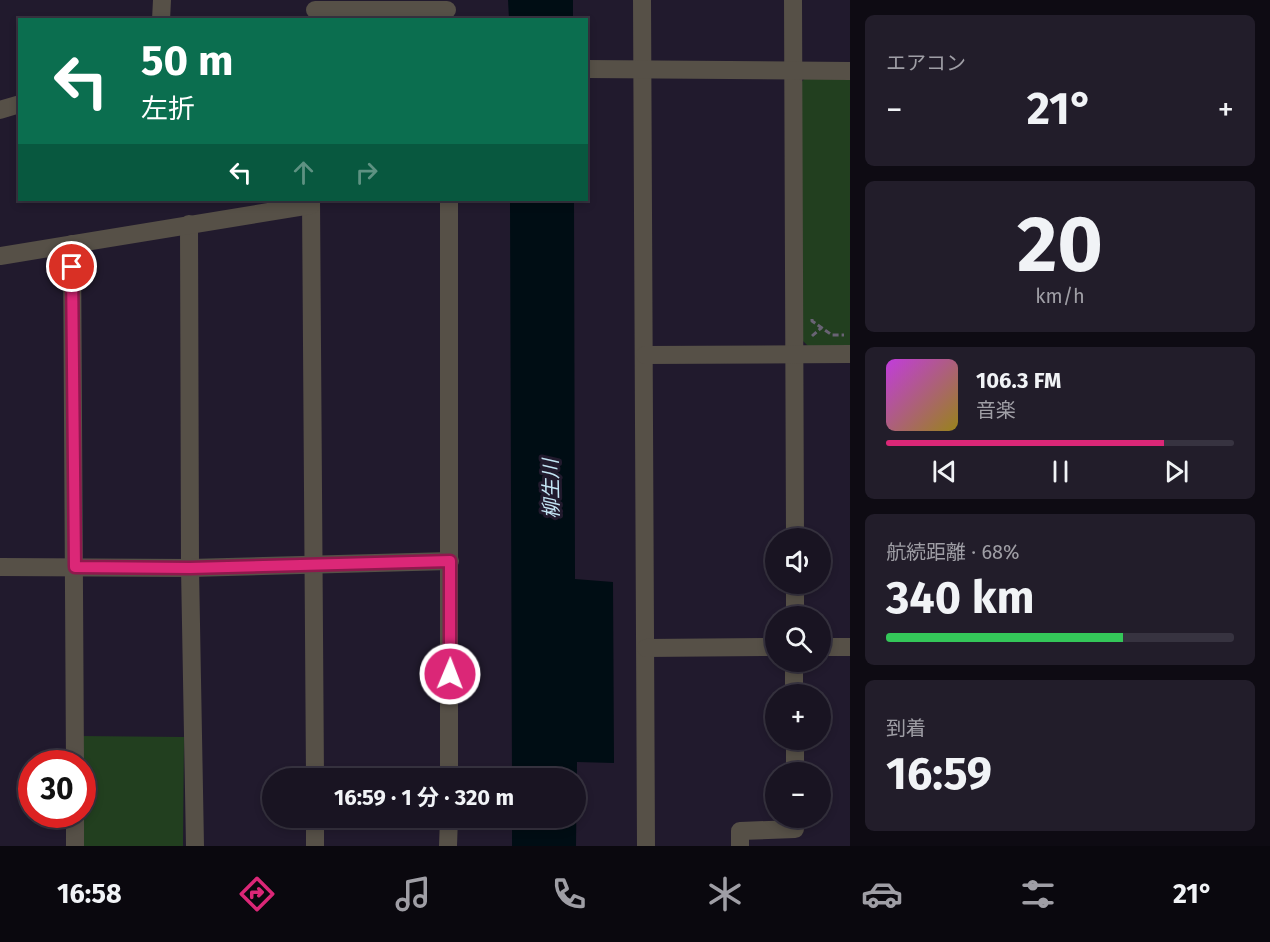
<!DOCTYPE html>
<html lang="ja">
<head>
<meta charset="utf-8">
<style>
	body { margin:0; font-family:"Fira Sans","Noto Sans JP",sans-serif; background:#221d2a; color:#f1f3f6; height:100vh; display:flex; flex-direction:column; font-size:22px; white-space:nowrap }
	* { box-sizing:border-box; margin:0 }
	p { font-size:20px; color:#9f9ea5 }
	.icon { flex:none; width:33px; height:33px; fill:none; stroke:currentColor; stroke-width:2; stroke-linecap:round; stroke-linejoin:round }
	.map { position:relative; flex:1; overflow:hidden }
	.sheet { display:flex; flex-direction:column; gap:15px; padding:15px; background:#0e0b13; width:420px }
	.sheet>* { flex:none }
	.hud { position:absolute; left:18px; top:18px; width:570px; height:183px; border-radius:0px; box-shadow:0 3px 9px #0003,0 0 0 2px #373340; background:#0b6e4f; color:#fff; overflow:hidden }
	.fabs { position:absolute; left:765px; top:528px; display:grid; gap:12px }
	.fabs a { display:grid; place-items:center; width:66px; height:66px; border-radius:50%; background:#191422; box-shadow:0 3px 9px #0003,0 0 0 2px #373340; font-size:30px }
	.speed { position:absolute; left:18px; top:750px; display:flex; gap:12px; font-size:30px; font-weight:700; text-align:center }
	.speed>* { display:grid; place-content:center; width:78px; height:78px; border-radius:50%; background:#191422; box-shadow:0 3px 9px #0003,0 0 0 2px #373340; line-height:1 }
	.speed .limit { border:9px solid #d22; background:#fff; color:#111 }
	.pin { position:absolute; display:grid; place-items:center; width:51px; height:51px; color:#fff; margin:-26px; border:3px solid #fff; border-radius:50%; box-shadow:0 2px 6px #0007 }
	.me { position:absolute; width:66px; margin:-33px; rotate:1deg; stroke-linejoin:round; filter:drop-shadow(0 0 4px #0008) }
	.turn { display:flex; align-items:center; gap:21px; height:126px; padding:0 24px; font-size:27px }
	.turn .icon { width:78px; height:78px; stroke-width:2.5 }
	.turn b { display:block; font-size:42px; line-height:51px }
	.lanes { display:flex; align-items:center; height:57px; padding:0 24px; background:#0003; justify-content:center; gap:30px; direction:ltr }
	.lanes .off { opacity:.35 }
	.big { font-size:45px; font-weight:700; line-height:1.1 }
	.sheet .tile { flex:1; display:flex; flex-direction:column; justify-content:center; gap:9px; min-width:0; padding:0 21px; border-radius:9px; background:#221d2a }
	.sheet .dial { align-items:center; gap:0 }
	.dial b { font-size:78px; line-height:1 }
	.song { display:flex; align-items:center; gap:18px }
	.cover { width:72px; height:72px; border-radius:9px; background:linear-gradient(135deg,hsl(290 70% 55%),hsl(50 70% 35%)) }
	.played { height:6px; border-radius:3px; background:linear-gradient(90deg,#db2777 80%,#373340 80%) }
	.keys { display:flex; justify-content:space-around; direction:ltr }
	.heat { display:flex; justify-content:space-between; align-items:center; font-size:33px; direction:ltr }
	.charge { height:9px; border-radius:4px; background:linear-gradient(90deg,#34c759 68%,#373340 0) }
	.trip { position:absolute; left:262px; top:768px; width:324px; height:60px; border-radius:30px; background:#191422; box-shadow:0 3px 9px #0003,0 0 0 2px #373340; font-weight:700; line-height:60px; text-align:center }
	.dock { display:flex; height:96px; justify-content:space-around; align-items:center; background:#0a080e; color:#9f9ea5 }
	.dock .icon { width:42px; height:42px }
	.dock .selected { color:#db2777 }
	.dock b { font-size:27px; color:#f1f3f6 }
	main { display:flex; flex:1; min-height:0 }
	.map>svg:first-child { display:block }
	.green { fill:#223f1f }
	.water { fill:#000d14 }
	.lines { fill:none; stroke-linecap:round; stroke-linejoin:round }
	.path { stroke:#696374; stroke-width:3; stroke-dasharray:6 3; stroke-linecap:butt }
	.minor { stroke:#565047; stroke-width:18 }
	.route-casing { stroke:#8e194d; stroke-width:15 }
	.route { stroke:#db2777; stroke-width:10 }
	.labels { text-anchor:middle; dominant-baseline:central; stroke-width:6; stroke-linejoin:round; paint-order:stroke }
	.water-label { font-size:20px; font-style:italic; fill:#c4e6f5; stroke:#211a2d }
</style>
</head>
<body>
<main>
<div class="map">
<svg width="850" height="846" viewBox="0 0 850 846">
	<rect width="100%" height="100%" fill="#211a2d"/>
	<!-- green -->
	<g class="green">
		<polygon points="806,77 850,78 850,348 810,348 801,339 799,85"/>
		<path d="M79 736 184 737 183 846H79C83 809 84 773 79 736Z"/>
	</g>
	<!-- water -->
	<g class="water">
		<polygon points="508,0 573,0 573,19 509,19"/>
		<polygon points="510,200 574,200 575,579 613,582 614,763 577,762 576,846 512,846 512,818 576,818 576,778 512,778"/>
	</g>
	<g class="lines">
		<!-- path -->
		<g class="path">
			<polyline points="812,319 812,321 832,335 844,335"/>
			<polyline points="812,336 821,328"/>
		</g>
		<!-- minor -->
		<g class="minor">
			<polyline points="642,0 646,846"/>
			<polyline points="793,0 795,538"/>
			<polyline points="315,10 447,10"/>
			<polyline points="161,20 162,0"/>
			<polyline points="586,69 850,71"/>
			<polyline points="0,110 20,104"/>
			<polyline points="311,200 315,778"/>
			<polyline points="449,200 449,778"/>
			<polyline points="189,224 190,568 195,846"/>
			<polyline points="72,244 75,764"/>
			<polyline points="0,256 311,205"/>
			<polyline points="645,355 850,354"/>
			<polyline points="0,567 190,568 450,561"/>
			<polyline points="795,584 795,616"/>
			<polyline points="820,647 850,647"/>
			<polyline points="646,648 776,647"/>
			<polyline points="794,662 794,694"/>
			<polyline points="795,740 795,772"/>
			<polyline points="75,814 75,846"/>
			<polyline points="315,818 315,846"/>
			<polyline points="448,846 449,818"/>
			<polyline points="740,846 740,831 795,829"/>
		</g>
	</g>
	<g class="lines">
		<defs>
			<polyline id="route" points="72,267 75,567 190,568 450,561 450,674"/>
		</defs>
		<!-- route casing -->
		<use href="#route" class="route-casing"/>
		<!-- route -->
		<use href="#route" class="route"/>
	</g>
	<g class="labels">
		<!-- water labels -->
		<g class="water-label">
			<text transform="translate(551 489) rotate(-91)">柳生川</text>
		</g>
	</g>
</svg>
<div class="fabs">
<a><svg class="icon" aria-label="sound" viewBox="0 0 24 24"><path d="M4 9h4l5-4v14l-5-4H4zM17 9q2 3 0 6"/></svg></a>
<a><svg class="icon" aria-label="search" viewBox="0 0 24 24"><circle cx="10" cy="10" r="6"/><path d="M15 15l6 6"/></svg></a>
<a>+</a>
<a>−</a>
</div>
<div class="speed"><div class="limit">30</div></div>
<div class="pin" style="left:72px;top:267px;background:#d93025"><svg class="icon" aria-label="arrive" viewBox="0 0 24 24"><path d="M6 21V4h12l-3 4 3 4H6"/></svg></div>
<svg class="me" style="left:450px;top:674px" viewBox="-20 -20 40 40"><circle r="17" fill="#db2777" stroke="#fff" stroke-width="3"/><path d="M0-11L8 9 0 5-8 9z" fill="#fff"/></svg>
<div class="trip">16:59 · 1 分 · 320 m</div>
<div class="hud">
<div class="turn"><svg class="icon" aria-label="left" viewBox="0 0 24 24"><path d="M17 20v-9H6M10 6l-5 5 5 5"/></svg><div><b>50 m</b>左折</div></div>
<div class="lanes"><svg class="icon" aria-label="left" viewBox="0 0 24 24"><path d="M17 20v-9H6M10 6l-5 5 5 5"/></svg><svg class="icon off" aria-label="ahead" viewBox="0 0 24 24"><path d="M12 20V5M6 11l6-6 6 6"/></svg><svg class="icon off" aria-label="right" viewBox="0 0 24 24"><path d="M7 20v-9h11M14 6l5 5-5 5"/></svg></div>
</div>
</div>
<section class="sheet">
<div class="tile"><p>エアコン</p>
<div class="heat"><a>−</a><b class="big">21°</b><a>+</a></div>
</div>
<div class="tile dial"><b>20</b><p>km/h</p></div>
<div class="tile">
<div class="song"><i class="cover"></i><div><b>106.3 FM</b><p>音楽</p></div></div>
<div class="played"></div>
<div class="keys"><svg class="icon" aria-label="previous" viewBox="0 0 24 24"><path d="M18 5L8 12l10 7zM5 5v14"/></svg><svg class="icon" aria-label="pause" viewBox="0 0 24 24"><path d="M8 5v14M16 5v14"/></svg><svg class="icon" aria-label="next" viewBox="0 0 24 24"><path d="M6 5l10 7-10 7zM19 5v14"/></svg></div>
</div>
<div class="tile"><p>航続距離 · 68%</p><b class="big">340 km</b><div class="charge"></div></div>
<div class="tile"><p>到着</p><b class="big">16:59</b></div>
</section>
</main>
<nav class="dock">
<b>16:58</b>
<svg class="icon selected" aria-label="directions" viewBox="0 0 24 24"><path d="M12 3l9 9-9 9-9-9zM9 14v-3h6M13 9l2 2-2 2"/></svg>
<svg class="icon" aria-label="music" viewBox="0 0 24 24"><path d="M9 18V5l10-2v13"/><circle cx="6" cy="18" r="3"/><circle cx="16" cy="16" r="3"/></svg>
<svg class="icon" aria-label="phone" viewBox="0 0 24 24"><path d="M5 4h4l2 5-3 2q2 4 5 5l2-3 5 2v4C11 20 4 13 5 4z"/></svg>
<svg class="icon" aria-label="climate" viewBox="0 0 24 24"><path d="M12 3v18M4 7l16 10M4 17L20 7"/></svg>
<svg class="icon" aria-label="car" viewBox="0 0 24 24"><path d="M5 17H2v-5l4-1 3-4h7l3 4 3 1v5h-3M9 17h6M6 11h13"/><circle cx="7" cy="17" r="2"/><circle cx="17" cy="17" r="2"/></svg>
<svg class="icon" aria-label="filters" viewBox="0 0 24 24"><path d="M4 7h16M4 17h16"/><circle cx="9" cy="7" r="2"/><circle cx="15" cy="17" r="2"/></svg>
<b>21°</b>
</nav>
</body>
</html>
